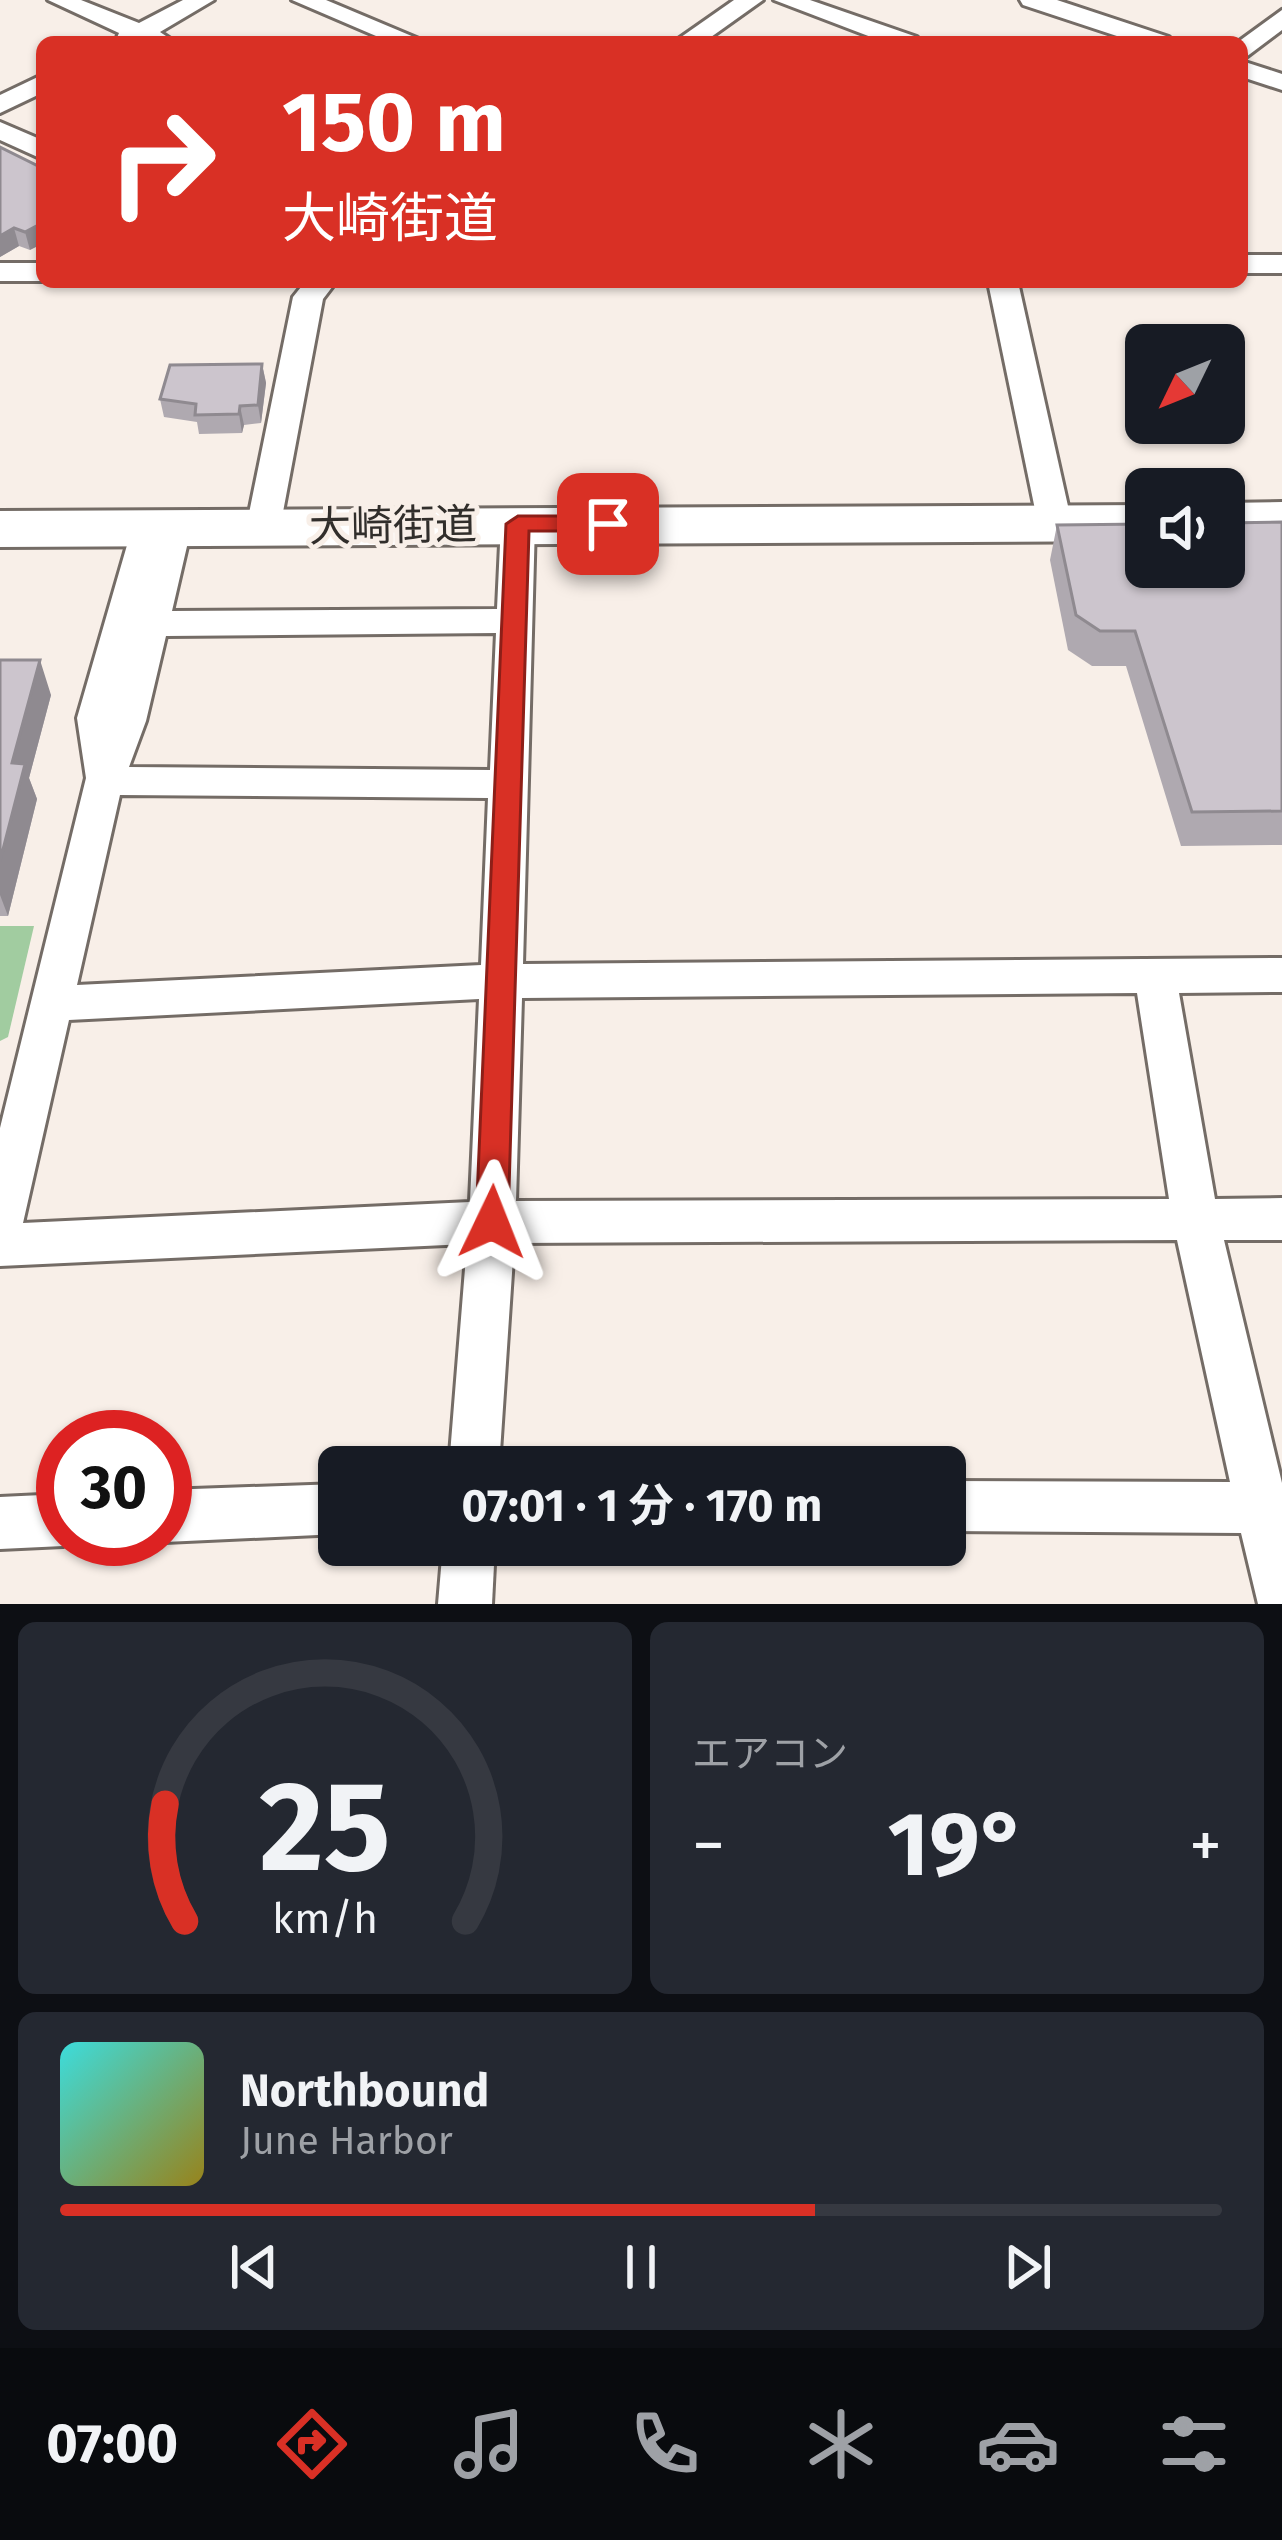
<!DOCTYPE html>
<html lang="ja">
<head>
<meta charset="utf-8">
<style>
	body { margin:0; font-family:"Fira Sans","Noto Sans JP",sans-serif; background:#242831; color:#f1f3f6; height:100vh; display:flex; flex-direction:column; font-size:45px; white-space:nowrap }
	* { box-sizing:border-box; margin:0 }
	p { font-size:39px; color:#9ea1a6 }
	.icon { flex:none; width:66px; height:66px; fill:none; stroke:currentColor; stroke-width:2; stroke-linecap:round; stroke-linejoin:round }
	.map { position:relative; height:1604px; overflow:hidden }
	.sheet { display:flex; flex-direction:column; gap:18px; padding:18px; background:#0d0f14; flex:1 }
	.sheet>* { flex:none }
	.banner { position:absolute; left:36px; top:36px; width:1212px; height:252px; border-radius:18px; box-shadow:0 3px 9px #0004; background:#d93025; color:#fff; overflow:hidden }
	.needle { width:78px; rotate:227deg }
	.controls { position:absolute; left:1125px; top:324px; display:grid; gap:24px }
	.controls a { display:grid; place-items:center; width:120px; height:120px; border-radius:18px; background:#171b24; box-shadow:0 3px 9px #0004; font-size:60px }
	.speed { position:absolute; left:36px; top:1410px; display:flex; gap:24px; font-size:60px; font-weight:700; text-align:center }
	.speed>* { display:grid; place-content:center; width:156px; height:156px; border-radius:50%; background:#171b24; box-shadow:0 3px 9px #0004; line-height:1 }
	.speed .limit { border:18px solid #d22; background:#fff; color:#111 }
	.pin { position:absolute; display:grid; place-items:center; width:102px; height:102px; color:#fff; margin:-51px; border-radius:24px; box-shadow:0 6px 18px #0006 }
	.me { position:absolute; width:132px; margin:-66px; rotate:2deg; stroke-linejoin:round; filter:drop-shadow(0 0 9px #0008) }
	.turn { display:flex; align-items:center; gap:42px; height:252px; padding:0 48px; font-size:54px }
	.turn .icon { width:156px; height:156px; stroke-width:2.5 }
	.turn b { display:block; font-size:84px; line-height:102px }
	.big { font-size:90px; font-weight:700; line-height:1.1 }
	.sheet .widget { flex:1; display:flex; flex-direction:column; justify-content:center; gap:18px; min-width:0; padding:0 42px; border-radius:18px; background:#242831 }
	.sheet .dial { align-items:center; gap:0 }
	.dial svg { height:312px; overflow:visible; fill:none; stroke:#363941; stroke-width:7; stroke-linecap:round; text-anchor:middle }
	.dial text { fill:#f1f3f6; stroke:none }
	.song { display:flex; align-items:center; gap:36px }
	.cover { width:144px; height:144px; border-radius:18px; background:linear-gradient(135deg,hsl(180 70% 55%),hsl(50 70% 35%)) }
	.played { height:12px; border-radius:6px; background:linear-gradient(90deg,#d93025 65%,#363941 65%) }
	.keys { display:flex; justify-content:space-around; direction:ltr }
	.heat { display:flex; justify-content:space-between; align-items:center; font-size:66px; direction:ltr }
	.sheet .tiles { flex:1; display:grid; gap:18px; grid-template-columns:1fr 1fr }
	.widget:last-child { grid-column:span 2 }
	.trip { position:absolute; left:318px; top:1446px; width:648px; height:120px; border-radius:18px; background:#171b24; box-shadow:0 3px 9px #0004; font-weight:700; line-height:120px; text-align:center }
	.tabs { display:flex; height:192px; justify-content:space-around; align-items:center; background:#090b0e; color:#9ea1a6 }
	.tabs .icon { width:84px; height:84px }
	.tabs .on { color:#d93025 }
	.tabs b { font-size:54px; color:#f1f3f6 }
	.map>svg:first-child { display:block }
	.green { fill:#a1cca0 }
	.lines { fill:none; stroke-linecap:round; stroke-linejoin:round }
	.minor-casing { stroke:#746c66; stroke-width:6 }
	.primary-casing { stroke:#746c66; stroke-width:6 }
	.minor { fill:#fff; fill-rule:evenodd }
	.primary { fill:#fff; fill-rule:evenodd }
	.wall { fill:#afa9b0 }
	.shaded-wall { fill:#8f8a90 }
	.building { fill:#ccc5cd; stroke:#8f8a90; stroke-width:3 }
	.route { fill:#d93025; stroke:#8d1f18; stroke-width:3 }
	.labels { text-anchor:middle; dominant-baseline:central; stroke-width:10; stroke-linejoin:round; paint-order:stroke }
	.street-label { font-size:42px; fill:#312e2b; stroke:#f8efe8 }
</style>
</head>
<body>
<div class="map">
<svg width="1282" height="1604" viewBox="0 0 1282 1604">
	<rect width="100%" height="100%" fill="#f8efe8"/>
	<!-- green -->
	<polygon class="green" points="0,926 34,926 8,1037 0,1041"/>
	<g class="lines">
		<defs>
			<g id="minor">
				<polygon points="48,0 81,0 139,23 183,0 214,0 160,32 175,42 115,42 119,33"/>
				<polygon points="292,0 326,0 426,42 390,42"/>
				<polygon points="734,0 763,0 704,42 674,42"/>
				<polygon points="774,0 810,0 917,37 921,42 884,42"/>
				<polygon points="1020,0 1057,0 1169,37 1173,42 1135,42 1023,5"/>
				<polygon points="1282,10 1282,30 1242,60 1242,42 1238,42"/>
				<polygon points="1242,61 1282,74 1282,90 1242,77"/>
				<polygon points="42,75 42,93 0,113 0,95"/>
				<polygon points="0,122 42,140 42,159 0,140"/>
				<rect x="1242" y="255" width="40" height="18"/>
				<rect x="0" y="263" width="42" height="18"/>
				<polygon points="305,282 336,282 323,299 280,528 275,536 251,536 246,528 293,297"/>
				<polygon points="988,282 1018,282 1072,524 1067,532 1043,532 1038,524"/>
				<path d="M518 512 530 515 535 523 523 964 1282 958V992L1179 993 1215 1199 1282 1198V1240H1224L1282 1483V1604H1258L1241 1533 945 1531V1481L1230 1482 1177 1240 514 1243 499 1467H449L467 1244 0 1266V1128L86 778 77 718 134 521 146 518 160 524 174 518 186 521 191 529 172 611 497 609 501 523 506 515ZM496 633 490 770 129 767 146 721 166 636ZM120 795 488 798 481 965 77 985ZM1137 993 1169 1199 516 1201 522 998ZM479 999 470 1202 23 1223 69 1020Z"/>
				<polygon points="339,1484 339,1534 165,1542 159,1539 165,1539 165,1490"/>
				<polygon points="63,1494 63,1539 79,1539 63,1546 0,1549 0,1497"/>
				<polygon points="443,1545 495,1545 492,1604 438,1604"/>
			</g>
			<g id="primary">
				<polygon points="1282,502 1282,538 1224,539 1224,503"/>
				<polygon points="1146,505 1146,541 0,547 0,511"/>
			</g>
		</defs>
		<!-- minor casing -->
		<use href="#minor" class="minor-casing"/>
		<!-- primary casing -->
		<use href="#primary" class="primary-casing"/>
		<!-- minor -->
		<use href="#minor" class="minor"/>
		<!-- primary -->
		<use href="#primary" class="primary"/>
	</g>
	<!-- wall -->
	<g class="wall">
		<polygon points="0,147 42,168 30,250 19,246 0,257"/>
		<polygon points="262,364 266,383 261,423 244,425 242,433 199,434 197,422 164,417 160,399"/>
		<polygon points="1282,522 1282,845 1181,846 1126,666 1092,666 1068,650 1050,560 1057,525"/>
		<polygon points="0,660 51,695 29,778 37,799 8,916 0,916"/>
	</g>
	<!-- shaded-wall -->
	<g class="shaded-wall">
		<polygon points="42,223 42,244 30,250 25,232"/>
		<polygon points="14,228 19,246 0,257 0,236"/>
		<polygon points="262,364 266,383 261,423 258,405"/>
		<polygon points="240,406 244,425 242,433 239,414"/>
		<polygon points="40,660 51,695 29,778 37,799 8,916 0,895 0,861 12,763"/>
	</g>
	<!-- building -->
	<g class="building">
		<polygon points="0,147 42,168 42,223 25,232 14,228 0,236"/>
		<polygon points="262,364 258,405 240,406 239,414 195,415 196,404 160,399 170,365"/>
		<polygon points="1282,522 1282,811 1192,812 1135,631 1100,631 1076,615 1057,525 1146,524 1146,567 1224,567 1224,523"/>
		<polygon points="0,660 40,660 12,763 25,764 0,861"/>
	</g>
	<!-- route -->
	<polygon class="route" points="518,516 608,516 619,524 608,531 529,531 508,1222 504,1232 492,1236 480,1232 476,1222 506,524"/>
	<g class="labels">
		<!-- street labels -->
		<g class="street-label">
			<text transform="translate(393 526) rotate(-1)">大崎街道</text>
		</g>
	</g>
</svg>
<div class="controls">
<a><svg class="needle" viewBox="-14 -14 28 28"><path d="M0-13l5 13h-10z" fill="#e53935"/><path d="M0 13l5-13h-10z" fill="#9ea1a6"/></svg></a>
<a><svg class="icon" aria-label="sound" viewBox="0 0 24 24"><path d="M4 9h4l5-4v14l-5-4H4zM17 9q2 3 0 6"/></svg></a>
</div>
<div class="speed"><div class="limit">30</div></div>
<div class="pin" style="left:608px;top:524px;background:#d93025"><svg class="icon" aria-label="arrive" viewBox="0 0 24 24"><path d="M6 21V4h12l-3 4 3 4H6"/></svg></div>
<svg class="me" style="left:492px;top:1222px" viewBox="-20 -20 40 40"><path d="M0-17L14 15 0 8-14 15z" fill="#d93025" stroke="#fff" stroke-width="4"/></svg>
<div class="trip">07:01 · 1 分 · 170 m</div>
<div class="banner">
<div class="turn"><svg class="icon" aria-label="right" viewBox="0 0 24 24"><path d="M7 20v-9h11M14 6l5 5-5 5"/></svg><div><b>150 m</b>大崎街道</div></div>
</div>
</div>
<section class="sheet">
<div class="tiles">
<div class="widget dial"><svg viewBox="0 0 100 80">
<path d="M14 69A42 42 0 1 1 86 69"/>
<path d="M14 69A42 42 0 0 1 9 39" stroke="#d93025"/>
<text x="50" y="56" font-size="32" font-weight="700">25</text>
<text x="50" y="72" font-size="11">km/h</text>
</svg></div>
<div class="widget"><p>エアコン</p>
<div class="heat"><a>−</a><b class="big">19°</b><a>+</a></div>
</div>
<div class="widget">
<div class="song"><i class="cover"></i><div><b>Northbound</b><p>June Harbor</p></div></div>
<div class="played"></div>
<div class="keys"><svg class="icon" aria-label="previous" viewBox="0 0 24 24"><path d="M18 5L8 12l10 7zM5 5v14"/></svg><svg class="icon" aria-label="pause" viewBox="0 0 24 24"><path d="M8 5v14M16 5v14"/></svg><svg class="icon" aria-label="next" viewBox="0 0 24 24"><path d="M6 5l10 7-10 7zM19 5v14"/></svg></div>
</div>
</div>
</section>
<nav class="tabs">
<b>07:00</b>
<svg class="icon on" aria-label="directions" viewBox="0 0 24 24"><path d="M12 3l9 9-9 9-9-9zM9 14v-3h6M13 9l2 2-2 2"/></svg>
<svg class="icon" aria-label="music" viewBox="0 0 24 24"><path d="M9 18V5l10-2v13"/><circle cx="6" cy="18" r="3"/><circle cx="16" cy="16" r="3"/></svg>
<svg class="icon" aria-label="phone" viewBox="0 0 24 24"><path d="M5 4h4l2 5-3 2q2 4 5 5l2-3 5 2v4C11 20 4 13 5 4z"/></svg>
<svg class="icon" aria-label="climate" viewBox="0 0 24 24"><path d="M12 3v18M4 7l16 10M4 17L20 7"/></svg>
<svg class="icon" aria-label="car" viewBox="0 0 24 24"><path d="M5 17H2v-5l4-1 3-4h7l3 4 3 1v5h-3M9 17h6M6 11h13"/><circle cx="7" cy="17" r="2"/><circle cx="17" cy="17" r="2"/></svg>
<svg class="icon" aria-label="filters" viewBox="0 0 24 24"><path d="M4 7h16M4 17h16"/><circle cx="9" cy="7" r="2"/><circle cx="15" cy="17" r="2"/></svg>
</nav>
</body>
</html>
